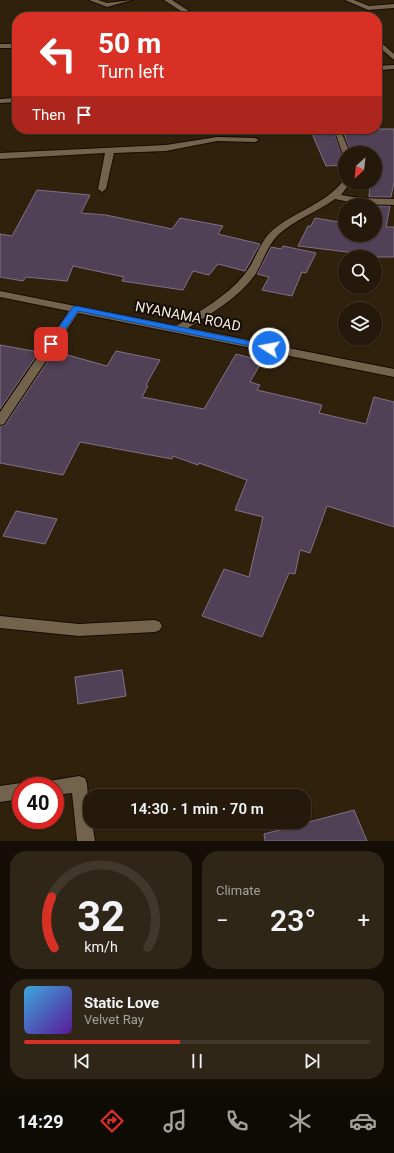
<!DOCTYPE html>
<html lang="en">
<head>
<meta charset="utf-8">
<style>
	body { margin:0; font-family:Roboto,sans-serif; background:#302618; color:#f1f3f6; height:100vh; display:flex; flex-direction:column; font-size:15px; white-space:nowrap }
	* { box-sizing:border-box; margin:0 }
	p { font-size:13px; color:#a3a09c }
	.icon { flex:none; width:22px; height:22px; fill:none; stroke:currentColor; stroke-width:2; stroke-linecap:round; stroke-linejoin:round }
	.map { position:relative; height:841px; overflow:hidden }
	.side { display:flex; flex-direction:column; gap:10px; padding:10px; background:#140e06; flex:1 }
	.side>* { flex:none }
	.guide { position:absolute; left:12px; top:12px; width:370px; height:122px; border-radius:16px; box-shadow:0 1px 3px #0004,0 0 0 1px #41382b; background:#d93025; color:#fff; overflow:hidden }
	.needle { width:26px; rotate:207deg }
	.controls { position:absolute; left:338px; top:146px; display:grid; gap:8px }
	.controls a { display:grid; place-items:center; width:44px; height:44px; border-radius:50%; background:#24190a; box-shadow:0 1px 3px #0004,0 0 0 1px #41382b; font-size:20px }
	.speed { position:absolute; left:12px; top:777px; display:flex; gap:8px; font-size:20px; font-weight:700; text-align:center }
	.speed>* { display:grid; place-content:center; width:52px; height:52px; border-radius:50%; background:#24190a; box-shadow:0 1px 3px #0004,0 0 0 1px #41382b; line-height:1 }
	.speed .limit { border:6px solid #d22; background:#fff; color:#111 }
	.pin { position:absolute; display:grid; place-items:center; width:34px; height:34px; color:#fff; margin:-17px; border-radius:8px; box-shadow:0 2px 6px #0006 }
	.me { position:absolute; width:44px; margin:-22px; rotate:281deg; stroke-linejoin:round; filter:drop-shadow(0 0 3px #0008) }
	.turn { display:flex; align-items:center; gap:14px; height:84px; padding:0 20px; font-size:18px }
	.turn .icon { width:52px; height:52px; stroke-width:2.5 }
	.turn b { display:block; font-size:28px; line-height:34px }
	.then { display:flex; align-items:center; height:38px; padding:0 20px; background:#0003; gap:8px; font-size:15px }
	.big { font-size:30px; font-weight:600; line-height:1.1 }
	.side .card { flex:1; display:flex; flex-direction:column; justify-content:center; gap:6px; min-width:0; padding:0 14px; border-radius:16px; background:#302618 }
	.side .dial { align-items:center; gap:0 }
	.dial svg { height:104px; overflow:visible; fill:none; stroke:#41382b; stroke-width:7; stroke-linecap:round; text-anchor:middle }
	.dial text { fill:#f1f3f6; stroke:none }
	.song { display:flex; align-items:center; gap:12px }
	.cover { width:48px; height:48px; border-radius:6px; background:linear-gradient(135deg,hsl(200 70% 55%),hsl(270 70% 35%)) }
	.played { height:4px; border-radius:2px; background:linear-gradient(90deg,#d93025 45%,#41382b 45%) }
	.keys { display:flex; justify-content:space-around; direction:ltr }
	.heat { display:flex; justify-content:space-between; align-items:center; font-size:22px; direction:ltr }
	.side .tiles { flex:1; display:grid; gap:10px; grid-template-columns:1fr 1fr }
	.card:last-child { grid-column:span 2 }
	.trip { position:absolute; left:83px; top:789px; width:228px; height:40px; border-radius:16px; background:#24190a; box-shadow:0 1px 3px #0004,0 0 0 1px #41382b; font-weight:600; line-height:40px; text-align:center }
	.menu { display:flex; height:64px; justify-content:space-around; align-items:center; background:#0e0a04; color:#a3a09c }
	.menu .icon { width:28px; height:28px }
	.menu .on { color:#d93025 }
	.menu b { font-size:18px; color:#f1f3f6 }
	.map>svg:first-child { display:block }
	.building { fill:#504156; stroke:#817087 }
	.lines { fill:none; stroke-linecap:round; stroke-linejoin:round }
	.minor-casing { stroke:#170a00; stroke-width:2 }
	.minor { fill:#73624c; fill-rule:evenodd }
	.route { fill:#1a73e8; stroke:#114b97 }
	.labels { text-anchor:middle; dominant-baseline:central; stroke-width:4; stroke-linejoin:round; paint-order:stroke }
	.street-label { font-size:14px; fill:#f5ebdf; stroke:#130c05 }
</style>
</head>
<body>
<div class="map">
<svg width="394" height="841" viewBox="0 0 394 841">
	<rect width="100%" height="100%" fill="#30210d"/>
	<!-- building -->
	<g class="building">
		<polygon points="310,129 333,129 342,155 345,156 345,165 326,166"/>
		<polygon points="342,129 394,129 394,182 391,197 369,197 370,183 375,183 375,153 351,153"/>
		<polygon points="37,190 90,195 81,213 106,215 172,229 180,218 223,226 218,234 260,244 245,271 218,264 209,275 193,271 183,290 122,281 124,277 73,266 67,281 26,277 23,281 0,277 0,234 12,236"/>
		<polygon points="375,206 390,206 386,227 394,227 394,257 355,257 356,253 298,246 308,226 311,226 315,218 345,223 345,235 375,235"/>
		<polygon points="283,246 316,253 306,273 302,272 292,296 262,290 269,277 257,274 271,247 281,249"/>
		<polygon points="0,345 39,352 0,409"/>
		<polygon points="116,351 160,360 146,385 148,386 142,397 204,409 236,354 262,361 250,382 260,385 257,390 322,405 319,413 366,424 374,397 394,402 394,527 327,506 310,553 300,550 295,574 289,573 262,637 202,616 224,569 249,577 263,517 235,510 247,480 199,463 198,465 173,456 172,459 80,442 63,475 0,463 0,426 5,425 52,355 54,355 57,352 107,366"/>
		<polygon points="16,511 57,519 45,544 3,536"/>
		<polygon points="122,670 126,696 78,704 75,677"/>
		<polygon points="354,810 367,841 265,841 264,834"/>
	</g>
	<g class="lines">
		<defs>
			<g id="minor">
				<polygon points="89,0 98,0 107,3 132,0 107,7"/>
				<polygon points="164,0 172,0 198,17 190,17"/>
				<polygon points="345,0 354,0 369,6 394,4 394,8 368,10"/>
				<polygon points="377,39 394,54 394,60 377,45"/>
				<rect x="0" y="44" width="17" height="4"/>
				<polygon points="394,65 394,69 377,70 377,66"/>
				<polygon points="17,98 17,102 0,103 0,99"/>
				<polygon points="334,129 340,129 350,153 343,155"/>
				<polygon points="217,137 255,138 259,140 255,142 217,141 166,151 114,153 106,189 102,192 98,189 105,153 0,159 0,153 166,145"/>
				<path d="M343 181 350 183 341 195 359 198 394 199V205L359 204 335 199C317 212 294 220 278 235 267 246 263 262 255 275 238 298 212 313 188 328L394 369V377L78 313 4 424 0 425V412L69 311 0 297V291L176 326C200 311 226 297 244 275 256 261 259 241 274 229 296 211 325 204 343 181Z"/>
				<polygon points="0,616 79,624 155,620 160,622 162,626 160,630 155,632 79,636 0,628"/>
				<polygon points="79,776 85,778 87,784 90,822 92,822 95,841 77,841 72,793 55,795 55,786 47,786 49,781"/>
				<polygon points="21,783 27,786 21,786 21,799 0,802 0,786"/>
			</g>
		</defs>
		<!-- minor casing -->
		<use href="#minor" class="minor-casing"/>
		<!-- minor -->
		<use href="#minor" class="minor"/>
	</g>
	<!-- route -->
	<polygon class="route" points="76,306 269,345 273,348 269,350 78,311 54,346 48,346 48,342 73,307"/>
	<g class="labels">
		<!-- street labels -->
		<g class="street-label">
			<text transform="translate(188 316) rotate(11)">NYANAMA ROAD</text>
		</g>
	</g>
</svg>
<div class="controls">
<a><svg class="needle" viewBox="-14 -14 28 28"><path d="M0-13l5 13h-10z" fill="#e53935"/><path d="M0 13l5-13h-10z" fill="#a3a09c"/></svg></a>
<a><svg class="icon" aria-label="sound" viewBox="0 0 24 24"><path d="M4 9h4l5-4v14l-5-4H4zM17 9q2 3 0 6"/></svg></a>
<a><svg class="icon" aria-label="search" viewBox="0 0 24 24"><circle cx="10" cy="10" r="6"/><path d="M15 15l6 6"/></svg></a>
<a><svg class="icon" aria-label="layers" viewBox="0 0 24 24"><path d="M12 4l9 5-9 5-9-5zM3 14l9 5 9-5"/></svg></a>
</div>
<div class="speed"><div class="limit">40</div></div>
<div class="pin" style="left:51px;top:344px;background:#d93025"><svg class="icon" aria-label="arrive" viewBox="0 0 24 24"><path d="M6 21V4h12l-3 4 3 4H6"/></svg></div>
<svg class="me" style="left:269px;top:348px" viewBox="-20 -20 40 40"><circle r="17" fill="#1a73e8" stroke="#fff" stroke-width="3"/><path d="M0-11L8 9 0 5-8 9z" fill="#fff"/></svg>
<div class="trip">14:30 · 1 min · 70 m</div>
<div class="guide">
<div class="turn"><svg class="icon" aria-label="left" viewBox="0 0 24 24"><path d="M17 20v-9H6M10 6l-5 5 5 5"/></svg><div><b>50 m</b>Turn left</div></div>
<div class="then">Then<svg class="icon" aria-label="arrive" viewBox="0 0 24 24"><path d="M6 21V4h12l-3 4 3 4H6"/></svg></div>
</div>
</div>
<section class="side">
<div class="tiles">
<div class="card dial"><svg viewBox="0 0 100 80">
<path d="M14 69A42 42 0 1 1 86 69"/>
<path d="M14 69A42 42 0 0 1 12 30" stroke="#d93025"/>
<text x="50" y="56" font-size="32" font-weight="700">32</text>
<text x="50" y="72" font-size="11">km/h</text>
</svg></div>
<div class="card"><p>Climate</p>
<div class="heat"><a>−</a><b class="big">23°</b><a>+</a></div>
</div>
<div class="card">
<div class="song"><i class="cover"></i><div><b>Static Love</b><p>Velvet Ray</p></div></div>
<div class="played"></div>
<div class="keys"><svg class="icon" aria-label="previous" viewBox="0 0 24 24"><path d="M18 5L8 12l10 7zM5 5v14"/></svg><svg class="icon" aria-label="pause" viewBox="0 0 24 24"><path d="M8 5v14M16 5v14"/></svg><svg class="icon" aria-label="next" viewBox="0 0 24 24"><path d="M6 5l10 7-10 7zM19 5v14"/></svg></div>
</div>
</div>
</section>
<nav class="menu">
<b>14:29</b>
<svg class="icon on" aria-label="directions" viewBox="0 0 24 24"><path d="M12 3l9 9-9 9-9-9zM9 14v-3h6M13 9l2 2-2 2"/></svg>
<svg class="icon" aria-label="music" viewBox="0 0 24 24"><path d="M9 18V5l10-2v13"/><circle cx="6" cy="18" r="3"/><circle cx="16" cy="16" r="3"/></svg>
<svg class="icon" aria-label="phone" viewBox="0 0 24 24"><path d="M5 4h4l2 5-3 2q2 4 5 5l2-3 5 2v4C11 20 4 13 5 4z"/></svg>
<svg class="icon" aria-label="climate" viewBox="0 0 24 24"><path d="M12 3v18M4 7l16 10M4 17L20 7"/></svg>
<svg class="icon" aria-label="car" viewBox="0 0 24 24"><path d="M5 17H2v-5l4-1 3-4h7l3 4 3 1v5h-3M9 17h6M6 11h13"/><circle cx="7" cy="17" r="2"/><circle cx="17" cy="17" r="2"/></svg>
</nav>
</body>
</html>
